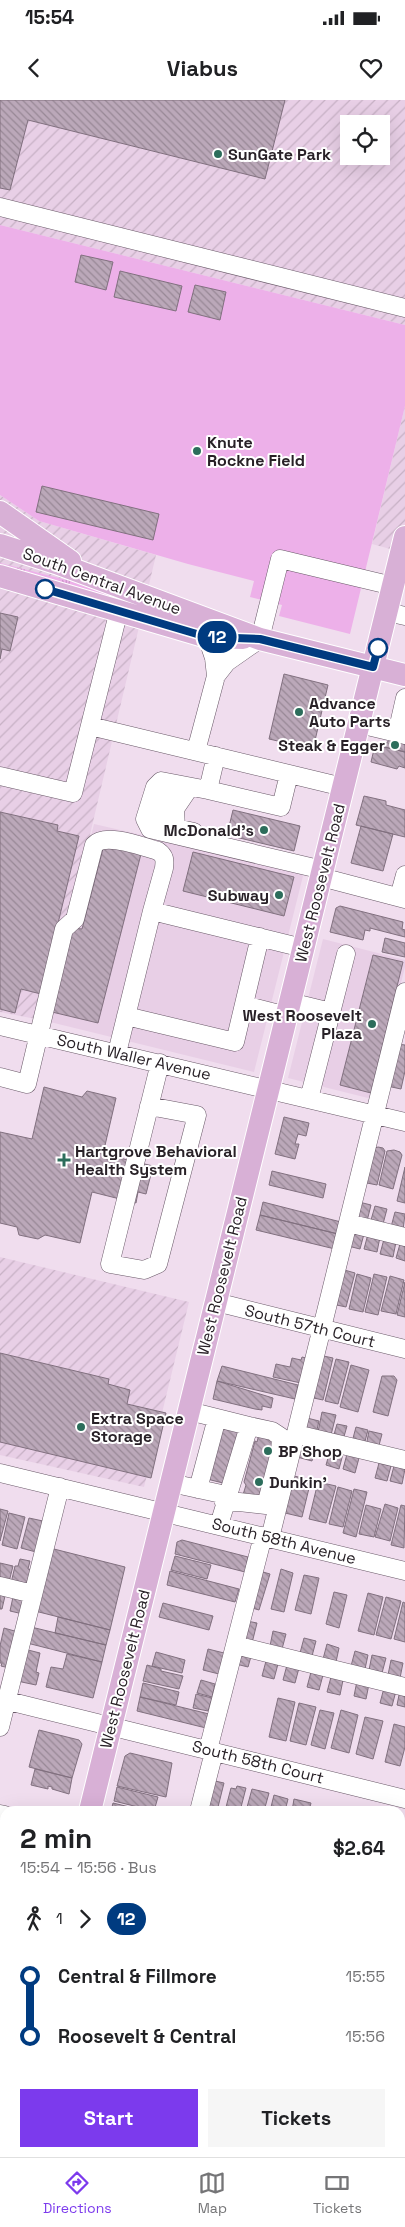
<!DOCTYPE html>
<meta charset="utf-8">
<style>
body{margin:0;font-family:"Space Grotesk",sans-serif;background:#f6f6f6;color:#202124;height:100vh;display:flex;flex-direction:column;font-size:19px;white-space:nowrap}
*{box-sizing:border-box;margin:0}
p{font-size:16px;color:#757577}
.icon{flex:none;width:28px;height:28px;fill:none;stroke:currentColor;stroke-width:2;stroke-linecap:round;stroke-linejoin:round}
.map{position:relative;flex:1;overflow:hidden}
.drawer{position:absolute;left:0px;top:1706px;width:405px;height:351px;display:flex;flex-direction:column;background:#fff;border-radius:15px 15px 0 0;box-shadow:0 5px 20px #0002}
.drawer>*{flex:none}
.badge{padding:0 10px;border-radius:16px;font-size:18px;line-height:32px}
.controls{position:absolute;left:340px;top:15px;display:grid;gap:10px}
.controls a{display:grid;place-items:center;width:50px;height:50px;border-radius:0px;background:#fff;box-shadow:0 5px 20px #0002;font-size:25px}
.map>.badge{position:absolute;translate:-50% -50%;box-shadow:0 0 0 2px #fff}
.legs{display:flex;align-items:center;gap:8px;height:55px;padding:0 20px;font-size:16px}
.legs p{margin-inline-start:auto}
.overview{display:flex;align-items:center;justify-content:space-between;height:85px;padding:0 20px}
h1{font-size:28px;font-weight:600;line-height:38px}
.primary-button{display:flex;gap:10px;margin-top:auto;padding:10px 20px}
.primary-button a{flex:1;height:58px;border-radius:0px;background:#7c3aed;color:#fff;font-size:20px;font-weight:600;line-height:58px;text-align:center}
.primary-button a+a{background:#f6f6f6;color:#202124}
ul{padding:0 20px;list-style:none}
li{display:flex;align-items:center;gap:18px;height:60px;font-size:19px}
li i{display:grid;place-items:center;width:8px;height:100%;margin:0 6px;background:currentColor}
li i::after{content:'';width:12px;height:12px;margin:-6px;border:4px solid;border-radius:50%;background:#fff}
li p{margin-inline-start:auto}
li:first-child i{background:linear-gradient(#0000 50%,currentColor 0)}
li:last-child i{background:linear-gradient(currentColor 50%,#0000 0)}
.status{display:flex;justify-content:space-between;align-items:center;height:35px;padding:0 25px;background:#fff;direction:ltr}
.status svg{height:14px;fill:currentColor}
header{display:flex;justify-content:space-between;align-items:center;height:65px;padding:0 20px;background:#fff;font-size:22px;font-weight:600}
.tab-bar{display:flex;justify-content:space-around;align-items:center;height:70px;border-top:1px solid #e0e0e0;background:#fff;font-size:14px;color:#757577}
.tab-bar a{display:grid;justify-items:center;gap:2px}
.tab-bar .selected{color:#7c3aed}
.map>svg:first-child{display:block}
</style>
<div class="status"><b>15:54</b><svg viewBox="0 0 49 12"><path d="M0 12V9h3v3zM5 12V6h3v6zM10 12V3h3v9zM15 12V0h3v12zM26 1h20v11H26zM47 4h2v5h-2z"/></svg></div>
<header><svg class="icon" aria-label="back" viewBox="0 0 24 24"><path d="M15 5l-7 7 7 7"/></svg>Viabus<svg class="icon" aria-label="heart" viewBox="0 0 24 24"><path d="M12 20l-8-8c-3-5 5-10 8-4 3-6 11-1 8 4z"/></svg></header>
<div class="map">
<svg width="405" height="2057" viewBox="0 0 405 2057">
<defs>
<pattern id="industrial-furrows" width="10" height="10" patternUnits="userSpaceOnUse" patternTransform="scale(1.25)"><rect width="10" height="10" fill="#e8cfe6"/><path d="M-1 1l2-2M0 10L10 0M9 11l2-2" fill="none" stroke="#c7b1c5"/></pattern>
<pattern id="grass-tufts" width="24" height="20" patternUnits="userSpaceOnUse" patternTransform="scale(1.25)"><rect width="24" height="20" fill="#edb0e9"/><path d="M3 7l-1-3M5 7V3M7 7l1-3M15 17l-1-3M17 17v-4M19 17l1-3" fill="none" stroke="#cb97c8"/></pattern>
<pattern id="building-back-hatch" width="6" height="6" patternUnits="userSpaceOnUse" patternTransform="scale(1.25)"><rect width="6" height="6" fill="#bba8b9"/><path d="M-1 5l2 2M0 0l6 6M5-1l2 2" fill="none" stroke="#988896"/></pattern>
</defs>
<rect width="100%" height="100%" fill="#f0ddee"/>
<path fill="#e8cfe6" d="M94,724L304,772L254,972L46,921Z
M323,839L405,860V867L372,999L288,978Z"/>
<path fill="url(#industrial-furrows)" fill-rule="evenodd" d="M0,0H405V225L0,125ZM349,24H381V56H349Z
M405,306V453L372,444Z
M0,395L39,421L156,455L46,921L0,912Z
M0,1157L189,1202L144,1387L0,1355Z"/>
<path fill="url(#grass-tufts)" d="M0,463L82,484L160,513L0,466Z"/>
<path fill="#edb0e9" d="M0,125L405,225V306L350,534L279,516L282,505L250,497L254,481L188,464L39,421L0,395Z"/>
<path fill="url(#building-back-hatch)" stroke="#81707f" d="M0,0H285L265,79L28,20L10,90L0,88Z
M81,155L113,162L106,190L75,182Z
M120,171L182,186L176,211L114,197Z
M195,185L226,192L220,220L188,212Z
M42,386L159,414L153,440L36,412Z
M0,513L18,517L10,551L2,549L0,559Z
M284,574L328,585L313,649L269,639Z
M396,635L405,638V652L385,647L386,643Z
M375,645L405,652V668L399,666L397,669L371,662Z
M364,696L386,701V705L405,710V737L356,725Z
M233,710L300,726L294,751L227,735Z
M0,712L58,725L57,731L79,736L41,894L21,889L15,913L0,909Z
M361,726L393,734L383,771L351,763Z
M104,745L141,754L98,923L52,912L73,828L82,829Z
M193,752L294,777L284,816L183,791Z
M340,806L403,822L402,829L405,830V837L370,828V831L365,830L363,840L330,832L336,808Z
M385,838L405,843V857L382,852Z
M373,855L403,862L371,993L340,985Z
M397,944L405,945V971L401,989L387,986Z
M44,987L82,997L87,991L116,998L103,1054L153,1066L146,1094L138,1092L136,1103L92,1092L80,1143L45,1135L38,1139L19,1135L17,1127L0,1123V1032L32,1039Z
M284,1017L309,1023L306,1036L298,1034L295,1044H299L295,1059L275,1054Z
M378,1047L383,1048L385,1051L377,1085L362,1082L375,1048Z
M394,1050L400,1052L402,1055L393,1089L379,1085L387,1051Z
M405,1067V1103L397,1101Z
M272,1071L326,1084L323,1098L269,1085Z
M263,1102L341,1122L338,1134L260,1115Z
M359,1102L371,1105L367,1121L355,1117Z
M375,1106L387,1109L383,1124L371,1120Z
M395,1112L405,1114L403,1130L391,1127Z
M260,1115L338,1134L335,1149L256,1130Z
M352,1131L364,1134L360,1149L348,1146Z
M368,1134L380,1137L377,1152L364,1149Z
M384,1139L396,1142L393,1157L380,1154Z
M400,1144L405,1145V1161L396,1158Z
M341,1169L355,1173L346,1207L332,1204Z
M357,1174L371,1178L363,1212L349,1209Z
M374,1174L387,1177L378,1215L365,1212Z
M390,1176L404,1180L396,1214L381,1211Z
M405,1182V1217L397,1215Z
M0,1253L109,1279L108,1284L130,1290L127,1304L166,1313L151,1378L0,1342Z
M319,1255L333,1258L323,1300L309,1297Z
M302,1257L306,1258L301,1283L273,1277L276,1264L290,1267L292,1258L301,1260Z
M336,1259L349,1262L338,1304L325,1301Z
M351,1265L369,1270L358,1312L340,1307Z
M222,1266L298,1285L295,1299L217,1281Z
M382,1276H394L397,1280L388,1316L373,1312Z
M217,1281L273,1298L271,1308L262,1306V1310L255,1309L213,1299Z
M322,1312L336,1315L331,1335L318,1332Z
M307,1318L319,1321L316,1334L303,1331Z
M337,1324L347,1326L343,1340L333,1338Z
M221,1325L245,1331L231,1385L207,1379Z
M356,1327L368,1330L364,1345L352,1342Z
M369,1331L382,1334L378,1349L366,1346Z
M259,1334L278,1341L260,1402L242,1398L246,1385L244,1382L255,1341L257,1342Z
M301,1344L315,1347L312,1361L297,1357Z
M330,1351L343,1354L339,1369L326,1365Z
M347,1354L359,1358L355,1373L343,1369Z
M379,1363L391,1366L387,1381L375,1378Z
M394,1366L405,1369L402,1384L390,1381Z
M294,1376L311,1380L302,1417L285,1413Z
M318,1382L336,1386L326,1423L309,1419Z
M338,1387L352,1391L343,1427L329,1424Z
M354,1389L367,1392L356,1437L343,1433Z
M385,1404L398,1408L390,1441L375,1437Z
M366,1405L381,1409L374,1437L359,1434Z
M401,1405L405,1406L404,1448L391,1445Z
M0,1409L8,1411L0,1441Z
M9,1413L25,1417L17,1449L2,1445Z
M29,1418L43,1421L36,1452L21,1448Z
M182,1440L248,1457L245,1472L175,1454L177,1442Z
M50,1448L125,1467L110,1530L35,1511Z
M175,1456L211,1465L207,1479L171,1470Z
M20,1459L30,1461L28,1469L33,1470L29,1488L11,1483L15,1466H18Z
M0,1463L13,1466L9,1482L0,1480Z
M281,1469L293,1473L284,1512L271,1509Z
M256,1470L270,1474L259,1510L245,1506Z
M170,1471L239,1489L235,1502L167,1485Z
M304,1475L319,1478L311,1514L295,1510Z
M334,1492L347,1495L339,1528L326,1524Z
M368,1493L383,1497L374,1535L358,1531Z
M0,1495L5,1496L2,1509H0Z
M13,1497L26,1500L23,1514L10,1511Z
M386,1497L401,1501L391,1539L376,1535Z
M403,1502L405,1503V1542L394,1539Z
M163,1503L213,1516L209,1530L159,1517Z
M58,1517L110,1530L106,1545L55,1533Z
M242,1520L257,1523L252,1543L238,1539Z
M31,1527L106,1545L102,1562L27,1543Z
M4,1528L18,1532L9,1568L1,1566L2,1563H0V1546Z
M273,1531L286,1534L282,1549L270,1546Z
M304,1538L316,1541L312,1556L300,1553Z
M327,1544L339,1548L336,1562L323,1559Z
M208,1549L224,1553L219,1574L203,1570Z
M236,1549L252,1553L248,1567L232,1563Z
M28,1550L40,1553L36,1572L39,1573L36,1585L17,1581Z
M355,1551L368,1555L365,1569L351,1566Z
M156,1552L185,1560L182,1573L152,1566Z
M67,1554L102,1562L93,1598L46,1587L51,1567L63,1569Z
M372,1555L386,1558L382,1573L369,1570Z
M391,1560L403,1563L400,1578L388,1575Z
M266,1561L278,1564L274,1579L262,1576Z
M147,1565L161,1569V1571L183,1576L179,1589L143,1581Z
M287,1565L299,1568L295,1583L283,1580Z
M311,1572L323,1575L319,1590L307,1587Z
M331,1577L343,1580L340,1595L327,1592Z
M201,1580L215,1584L212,1597L197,1593Z
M357,1581L369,1584L366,1599L354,1596Z
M143,1583L179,1592L176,1605L140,1597Z
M384,1588L396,1591L392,1606L380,1603Z
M400,1590L405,1592V1607L397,1605Z
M196,1594L212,1598L208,1611L193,1608Z
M140,1597L209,1614L206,1628L137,1611Z
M278,1598L295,1602L286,1641L269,1637Z
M299,1603L316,1607L306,1645L290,1641Z
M320,1610L334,1613L325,1649L311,1645Z
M341,1610L358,1615L349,1653L331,1648Z
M365,1617L383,1621L373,1659L356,1654Z
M394,1624L405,1627V1647L400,1666L385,1662Z
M39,1630L79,1640L82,1644L72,1678L29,1667Z
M130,1653L172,1663L166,1697L117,1686L125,1656Z
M35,1669L72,1678L69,1694L52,1689V1687L48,1686V1689L31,1685Z
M215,1681L224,1683L217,1711H202Z
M237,1686L246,1688L240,1711H225L231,1688L236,1689Z
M117,1687L158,1697L154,1711L114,1701Z
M252,1689L269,1693L264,1711H246Z
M274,1695L288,1699L285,1711H270Z
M294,1699L311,1703L309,1711H292Z
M113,1703L146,1711H111Z
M322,1707L330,1709V1711H315L316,1709L321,1710Z
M400,1730L405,1731V1768L400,1767Z
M5,1769V1802L0,1801V1770L4,1772Z
M403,1818H405V1833L400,1832Z
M0,1846L5,1847V1887L0,1885Z
M400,1853L404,1854L400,1872Z
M0,1888L5,1890V1921L0,1920Z
M0,1920L5,1921V1951L0,1970Z
M400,1951L404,1952L400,1967Z
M405,1975V1996L400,1995Z
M402,2013H405V2029L400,2028Z
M145,2052H161L160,2056Z
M164,2052H183L182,2057H164Z
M186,2052H205L204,2057H185Z
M208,2052H227L226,2057H207Z
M257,2052H278L277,2057H256Z
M286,2052H307L306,2057H285Z
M312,2052H319L332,2056L311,2057Z
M340,2053L355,2057H339Z"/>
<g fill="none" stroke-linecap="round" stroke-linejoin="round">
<g stroke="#695968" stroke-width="19">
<path id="minor" d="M0,107L405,208
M387,512L405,516
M216,576L227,562L260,539L280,459L393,486
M405,598L397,633L405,635
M359,624L397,633
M90,626L343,687
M196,651L216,576L214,558L207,537
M216,656L208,690L281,707L289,674
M0,676L73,693L119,510
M190,687L175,709L176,728L194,732
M208,690L161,681L155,687L145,719L150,729L323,770
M176,728L163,723L161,710L165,698L189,687
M321,777L405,799
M399,797L405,775
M290,902L331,912
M244,905L287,916
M126,916L235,942L260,837
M0,926L405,1022
M117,953L152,811L303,848
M0,977L27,984L64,829L75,819L94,745C106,732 143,747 158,751C165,756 165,760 164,768L152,811
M309,999L346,854
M149,1006L197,1015L158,1164L144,1170L110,1164L160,963
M348,1123L405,1137
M216,1202L405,1249
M189,1311L249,1326L219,1425
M296,1334L405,1360
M0,1373L405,1471
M171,1383L226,1395
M198,1389L217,1318
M224,1403L239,1402L266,1405L280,1352L281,1337L272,1331L249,1326
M270,1438L405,892
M0,1486L33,1494
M235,1545L405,1587
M0,1599L405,1699
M0,1627L60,1387
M208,1650L263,1436
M199,1711L214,1652
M0,1714L5,1715
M0,1747L5,1748
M400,1809L405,1810
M0,1824L5,1825
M400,1922L405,1923
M400,2035L405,2036
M34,2052L44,2057
M115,2057L116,2052"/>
</g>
<g stroke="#fff" stroke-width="24">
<path id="major" d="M0,412L70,461
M0,445L56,463L260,539L405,575
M0,476L207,537L243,538
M90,1711L405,437
M4,2057L5,2052"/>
</g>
<use href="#minor" stroke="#fff" stroke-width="18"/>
<use href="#major" stroke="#d8b0d6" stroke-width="22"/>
</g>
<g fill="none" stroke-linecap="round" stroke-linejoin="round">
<g stroke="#fff" stroke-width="11">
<path id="line-1" d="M45,489L207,537L260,539L373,567L378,548"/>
</g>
<use href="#line-1" stroke="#003b80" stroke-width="8"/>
</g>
<g fill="#2c6d5b" stroke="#fff" stroke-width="2">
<circle cx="218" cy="54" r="5"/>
<circle cx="197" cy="351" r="5"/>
<circle cx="299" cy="612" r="5"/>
<circle cx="395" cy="645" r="5"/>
<circle cx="264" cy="730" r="5"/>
<circle cx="279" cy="795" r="5"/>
<circle cx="372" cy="924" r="5"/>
<path d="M61.5 1052.5h5v5h5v5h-5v5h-5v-5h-5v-5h5z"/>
<circle cx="81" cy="1327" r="5"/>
<circle cx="268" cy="1351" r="5"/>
<circle cx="259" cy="1382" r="5"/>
</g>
<g fill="#fff" stroke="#003b80" stroke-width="2.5">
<circle cx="45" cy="489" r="9"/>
<circle cx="378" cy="548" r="9"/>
</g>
<g text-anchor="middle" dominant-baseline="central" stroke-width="4" stroke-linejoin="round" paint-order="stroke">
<g font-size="16" font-weight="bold" fill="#282127" stroke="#fff" text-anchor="start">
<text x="228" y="54">SunGate Park</text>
<text x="207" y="342">Knute<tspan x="207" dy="18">Rockne Field</tspan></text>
<text x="309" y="603">Advance<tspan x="309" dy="18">Auto Parts</tspan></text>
<text x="385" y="645" text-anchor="end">Steak &amp; Egger</text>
<text x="254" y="730" text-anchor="end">McDonald's</text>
<text x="269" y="795" text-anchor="end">Subway</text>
<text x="362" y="915" text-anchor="end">West Roosevelt<tspan x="362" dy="18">Plaza</tspan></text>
<text x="75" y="1051">Hartgrove Behavioral<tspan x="75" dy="18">Health System</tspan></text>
<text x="91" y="1318">Extra Space<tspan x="91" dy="18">Storage</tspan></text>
<text x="278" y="1351">BP Shop</text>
<text x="269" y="1382">Dunkin'</text>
</g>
<g font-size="16" fill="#282127" stroke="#fff">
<text transform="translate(102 481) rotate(20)">South Central Avenue</text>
<text transform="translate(320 783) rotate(-76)">West Roosevelt Road</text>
<text transform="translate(134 957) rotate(13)">South Waller Avenue</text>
<text transform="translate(222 1176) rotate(-76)">West Roosevelt Road</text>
<text transform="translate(310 1226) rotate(14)">South 57th Court</text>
<text transform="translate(284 1441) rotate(14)">South 58th Avenue</text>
<text transform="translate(125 1569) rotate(-76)">West Roosevelt Road</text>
<text transform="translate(258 1662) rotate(14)">South 58th Court</text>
</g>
</g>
</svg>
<div class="controls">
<a><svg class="icon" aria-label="locate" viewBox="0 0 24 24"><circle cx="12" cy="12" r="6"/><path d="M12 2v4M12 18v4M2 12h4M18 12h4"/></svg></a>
</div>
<b class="badge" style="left:217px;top:537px;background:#003b80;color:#fff">12</b>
<section class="drawer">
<div class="overview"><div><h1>2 min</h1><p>15:54 – 15:56 · Bus</p></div><b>$2.64</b></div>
<div class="legs"><svg class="icon" aria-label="walk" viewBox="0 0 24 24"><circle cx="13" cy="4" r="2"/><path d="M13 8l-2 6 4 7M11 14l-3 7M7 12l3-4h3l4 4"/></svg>1<svg class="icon" aria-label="forward" viewBox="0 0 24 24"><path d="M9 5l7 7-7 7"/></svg><b class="badge" style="background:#003b80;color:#fff">12</b></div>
<ul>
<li><i style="color:#003b80"></i><b>Central &amp; Fillmore</b><p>15:55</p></li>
<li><i style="color:#003b80"></i><b>Roosevelt &amp; Central</b><p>15:56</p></li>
</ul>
<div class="primary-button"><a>Start</a><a>Tickets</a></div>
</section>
</div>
<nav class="tab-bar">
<a class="selected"><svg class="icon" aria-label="directions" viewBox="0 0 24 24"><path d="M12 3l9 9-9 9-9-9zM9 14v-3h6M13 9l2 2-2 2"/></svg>Directions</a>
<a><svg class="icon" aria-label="map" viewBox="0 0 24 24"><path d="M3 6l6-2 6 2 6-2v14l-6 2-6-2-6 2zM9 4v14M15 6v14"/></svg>Map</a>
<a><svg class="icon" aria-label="tickets" viewBox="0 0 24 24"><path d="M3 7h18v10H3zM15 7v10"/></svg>Tickets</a>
</nav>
